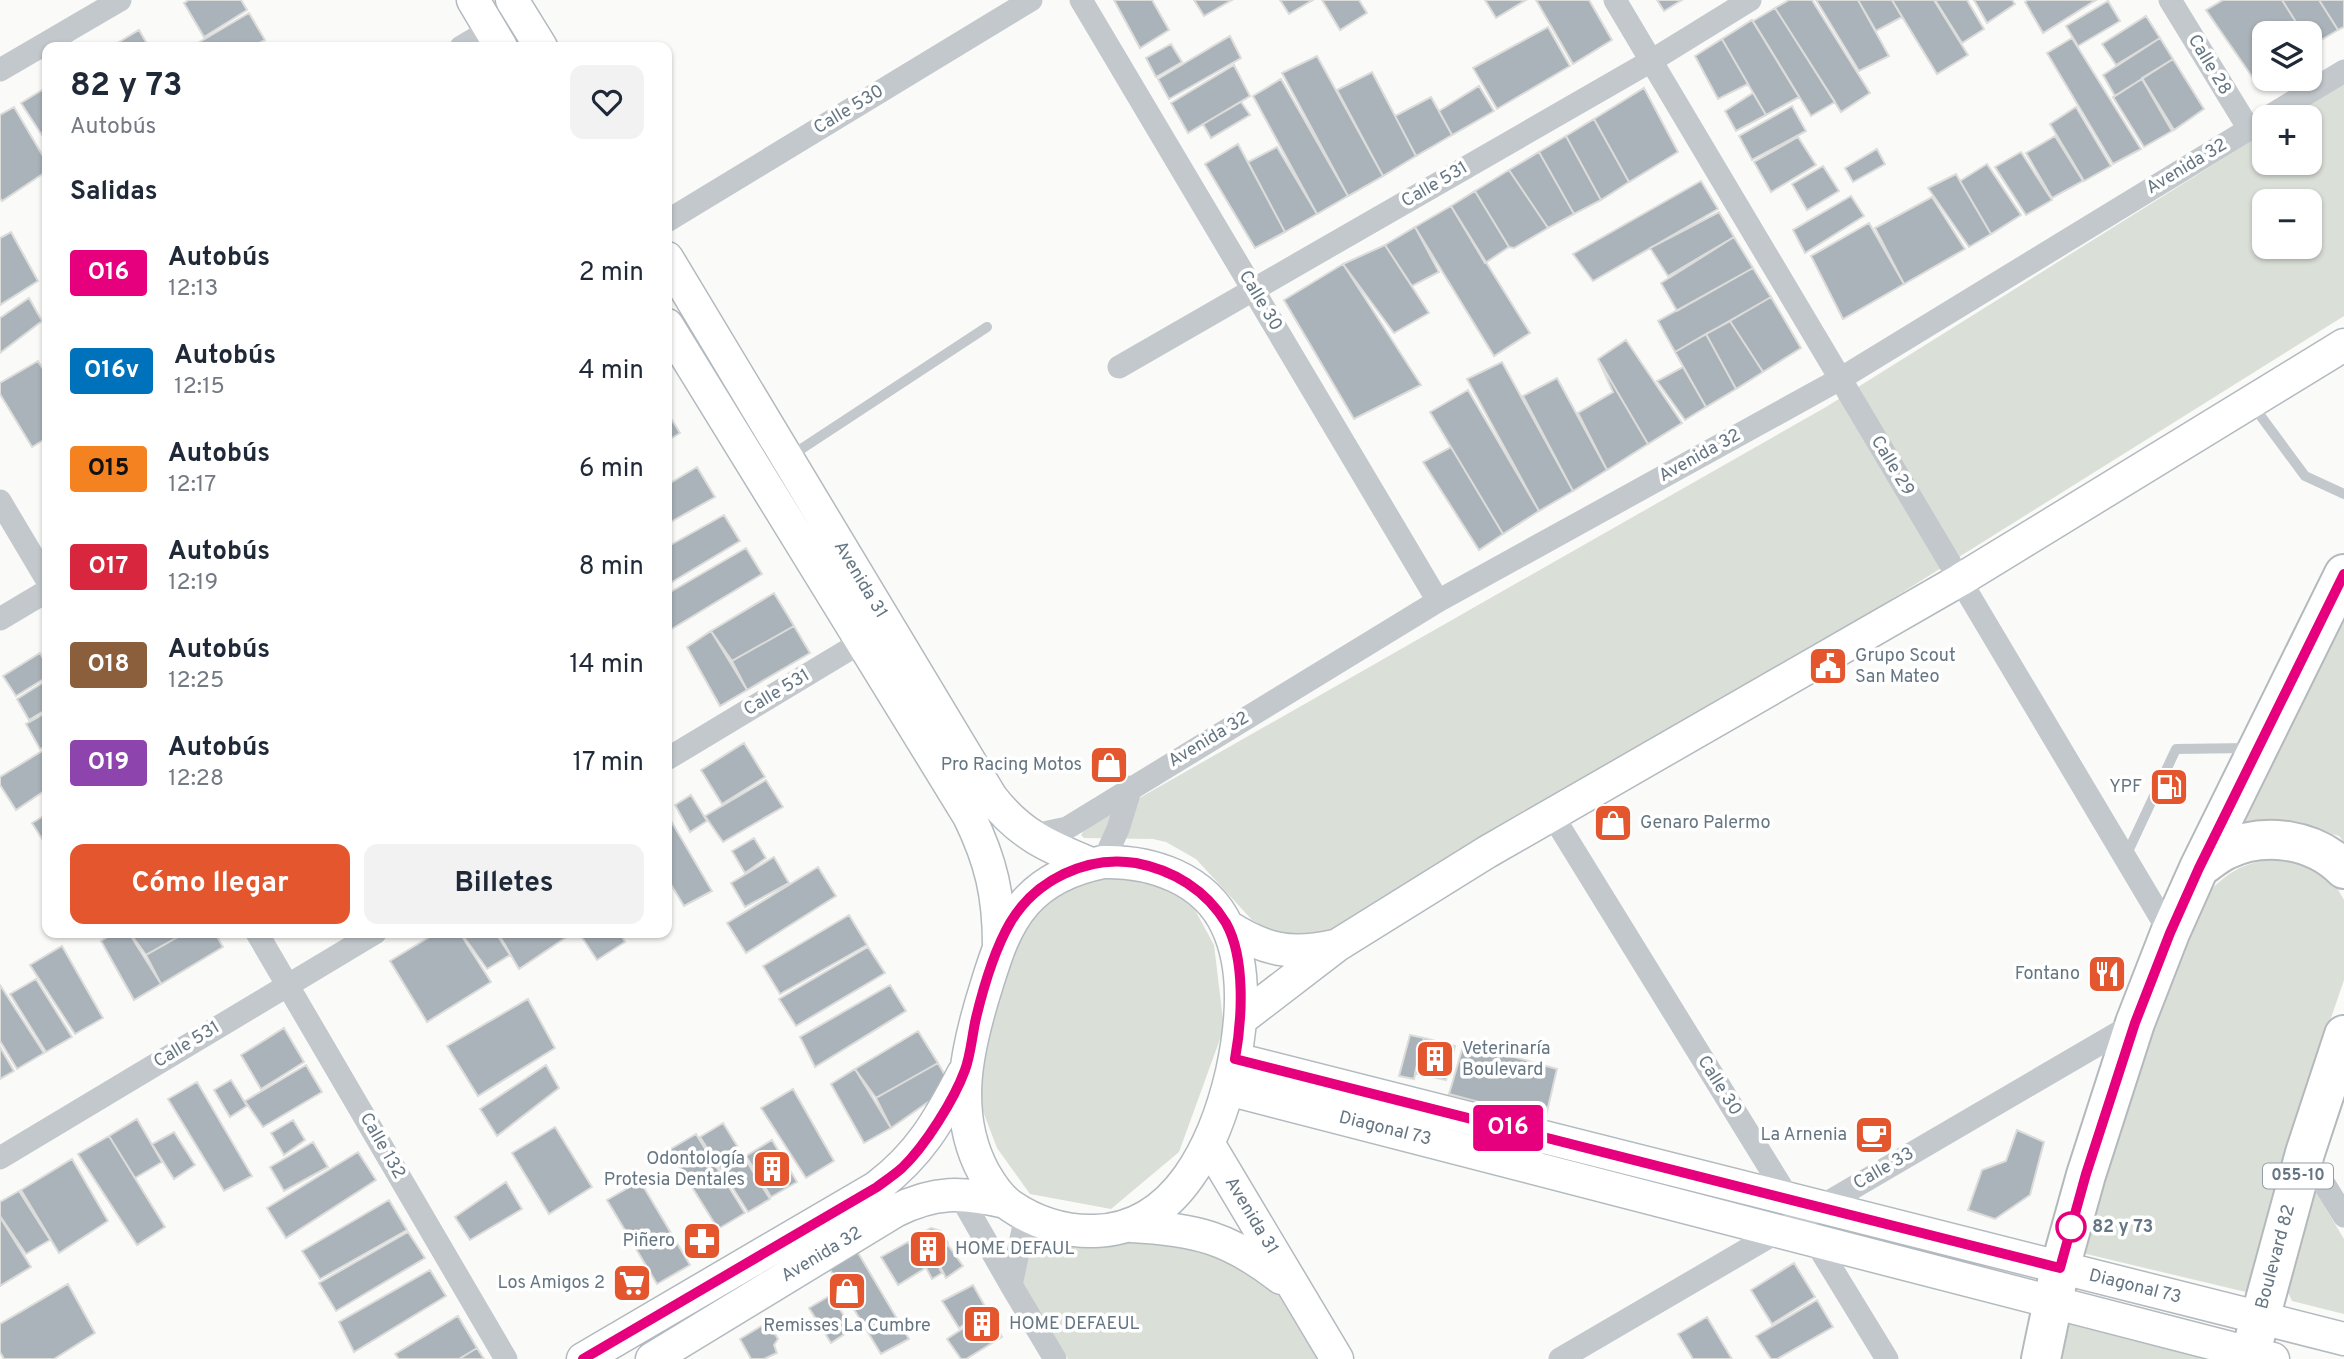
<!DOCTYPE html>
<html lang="es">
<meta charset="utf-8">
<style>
body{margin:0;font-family:Overpass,sans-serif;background:#f2f2f3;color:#1f2937;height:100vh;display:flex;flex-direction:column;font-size:26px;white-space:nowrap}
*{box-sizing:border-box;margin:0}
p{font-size:23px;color:#747a83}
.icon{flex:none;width:38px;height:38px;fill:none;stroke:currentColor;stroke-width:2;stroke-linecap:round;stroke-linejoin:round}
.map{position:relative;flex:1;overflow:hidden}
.panel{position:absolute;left:42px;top:42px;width:630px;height:896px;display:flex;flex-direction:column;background:#fff;border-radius:14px;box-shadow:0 2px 5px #0004}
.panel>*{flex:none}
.badge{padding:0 14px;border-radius:5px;font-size:24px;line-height:46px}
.tools{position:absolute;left:2252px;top:21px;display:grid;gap:14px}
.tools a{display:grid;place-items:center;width:70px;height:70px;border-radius:14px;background:#fff;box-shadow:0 2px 5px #0004;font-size:35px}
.map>.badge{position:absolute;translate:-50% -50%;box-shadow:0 0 0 4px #fff}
h2{padding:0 28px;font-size:26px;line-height:63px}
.round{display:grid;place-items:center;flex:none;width:74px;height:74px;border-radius:14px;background:#f2f2f3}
.head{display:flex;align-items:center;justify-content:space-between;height:119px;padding:0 28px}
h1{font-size:33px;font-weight:700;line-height:52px}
.primary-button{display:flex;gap:14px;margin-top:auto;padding:14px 28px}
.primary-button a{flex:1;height:80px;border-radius:14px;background:#e4572e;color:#fff;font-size:28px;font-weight:700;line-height:80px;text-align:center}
.primary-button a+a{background:#f2f2f3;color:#1f2937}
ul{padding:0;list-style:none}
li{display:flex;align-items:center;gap:21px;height:98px;padding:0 28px}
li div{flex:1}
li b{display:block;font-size:26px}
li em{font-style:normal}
li .badge{min-width:77px;font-weight:700;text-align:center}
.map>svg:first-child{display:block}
</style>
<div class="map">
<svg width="2344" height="1359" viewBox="0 0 2344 1359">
<rect width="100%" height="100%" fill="#fafaf8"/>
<path fill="#dadfd7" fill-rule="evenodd" d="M2344,83V316L1505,841L1335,931L1303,939L1272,931L1252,920L1196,859L1166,842L1153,839L1084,838L1081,835L1085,829L1826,407L2264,133V163H2310V117H2289ZM2264,201H2310V247H2264Z
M2344,592V842L2339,836L2293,822L2238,826Z
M2282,858L2320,870L2337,888L2344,900V980L2284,1155L2250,1293L2078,1252L2087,1214L2198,904C2225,873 2240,862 2282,858Z
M1082,867L1183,888L1214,945L1224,1028L1179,1152L1111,1209L1030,1194L997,1148L974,1088L992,984L1032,918Z
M2311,1184L2344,1239V1314L2292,1301L2283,1281Z
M1180,1232L1261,1266L1317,1359H1068L1018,1278L1023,1259L1037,1241Z
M2065,1319L2215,1359H2056Z"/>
<path fill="#aab3b9" stroke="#dcdcda" stroke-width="2" d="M189,0H241L247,10L204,37L184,3Z
M1114,0H1152L1169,30L1140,48Z
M1194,0H1232L1204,16Z
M1280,0H1313L1289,14Z
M1322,0H1359L1367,13L1340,30Z
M1485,0H1526L1496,18Z
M1536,0H1589L1612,40L1573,64Z
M1657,0H1682L1664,11Z
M1789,0H1812L1870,93L1841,112L1775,8Z
M1816,0H1858L1889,56L1859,71Z
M1858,0H1892L1902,17L1876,31Z
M1892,0H1934L1968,55L1937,74Z
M1935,0H1967L1984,29L1962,43Z
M1974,0H2012L2015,4L1987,23Z
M2028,0H2096L2043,33L2025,2Z
M2223,0H2282L2303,33H2264V72L2253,78L2206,10Z
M2282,0H2319L2338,30L2311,46L2310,33H2303Z
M2319,0H2344V27L2338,30Z
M2108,1L2120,21L2078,46L2066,26Z
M1775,8L1835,102L1811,116L1753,21Z
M249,13L265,40L252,47H191Z
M2146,16L2160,38L2116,65L2102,44Z
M1752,20L1799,97L1766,115L1722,39Z
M1548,27L1570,66L1497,109L1473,68Z
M139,30L149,47H111Z
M1230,36L1241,58L1169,99L1158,79Z
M2072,38L2141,149L2113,164L2047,53Z
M2160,38L2173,59L2115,96L2103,75Z
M1722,39L1748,84L1718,99L1695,56Z
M1171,44L1182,62L1156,77L1146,58Z
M1317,56L1383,176L1348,196L1282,73Z
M2173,59L2204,109L2174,130L2142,78Z
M1234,65L1250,96L1188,133L1171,103Z
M1372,72L1416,156L1383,176L1337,90Z
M1281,79L1348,196L1317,214L1253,96Z
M2142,79L2172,131L2144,147L2113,97Z
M1479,86L1494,111L1452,135L1439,111Z
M47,87V143L21,103Z
M1644,88L1678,152L1629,182L1594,119Z
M1753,93L1766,115L1736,131L1725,111Z
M1431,97L1452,135L1416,156L1395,116Z
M1241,102L1250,115L1211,138L1203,124Z
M1792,106L1806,131L1752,160L1739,136Z
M14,107L47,163V171L2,201L0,198V115Z
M2076,107L2111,166L2084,181L2050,124Z
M1594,119L1629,182L1601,200L1566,136Z
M1566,136L1601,200L1574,214L1539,152Z
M2055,136L2083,181L2052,198L2026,153Z
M1798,137L1816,165L1771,192L1754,162Z
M1238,144L1285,232L1255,248L1205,164Z
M1277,147L1317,214L1285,232L1248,162Z
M1877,149L1885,164L1853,182L1845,168Z
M1539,152L1574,214L1548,228L1509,170Z
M2021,152L2052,200L2026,215L1995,167Z
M1987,164L2021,215L1991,234L1960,181Z
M1823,166L1839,191L1807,210L1792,184Z
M1509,170L1548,228L1514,248L1509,247L1475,191Z
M1956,174L1991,234L1969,247L1928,188Z
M1701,181L1718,209L1593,281L1573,254Z
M1475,191L1509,247L1485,263L1451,206Z
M1851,196L1864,216L1805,253L1793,230Z
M1932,197L1965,249L1904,284L1875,228Z
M1451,206L1530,333L1494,356L1415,227Z
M1719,212L1734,237L1668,276L1650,248Z
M1869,223L1904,284L1843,319L1811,256Z
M1415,227L1439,272L1412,286L1385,245Z
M11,232L38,281L0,305V238Z
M1734,237L1753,268L1677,311L1661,283Z
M1385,245L1429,313L1394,333L1343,264Z
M1343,264L1421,385L1354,419L1284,300Z
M1753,268L1771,297L1675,352L1658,321Z
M1771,297L1801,348L1763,372L1730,321Z
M29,298L42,321L0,353V318Z
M1730,321L1763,372L1736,389L1706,334Z
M1706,334L1736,389L1706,407L1675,352Z
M1626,340L1682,423L1648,444L1598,359Z
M1598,359L1648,444L1607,470L1578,413L1613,392Z
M38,361L47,376V438L32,447L0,394V383Z
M1502,362L1573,491L1539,511L1467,379Z
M1683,367L1706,407L1685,420L1657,381Z
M1557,378L1607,470L1573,491L1523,396Z
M1468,390L1539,511L1503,534L1430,412Z
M667,412L680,433L667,441Z
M1451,447L1503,534L1479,550L1423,462Z
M697,467L715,497L667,524V485Z
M724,515L740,541L667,585V547Z
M746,548L762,574L670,630L667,622V594Z
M774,593L794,626L732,661L711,631Z
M794,626L810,653L747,690L732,661Z
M711,631L747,690L720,706L687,647Z
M40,653L47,666V677L16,696L3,676Z
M47,680V709L29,720L17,699Z
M47,712V745L40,749L26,724Z
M744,743L765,777L722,804L701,770Z
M47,748V789L16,810L0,785V777Z
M766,780L783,807L723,842L705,816Z
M691,795L707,821L690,832L675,805Z
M47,814V847L32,823Z
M667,814L712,891L684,906L667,878Z
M754,838L766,858L745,873L732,851Z
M774,857L789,883L745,907L731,883Z
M818,867L836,896L746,953L727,923Z
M849,915L867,945L780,994L763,966Z
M114,933H129L161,984L134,1000L101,941Z
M130,933H185L146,955Z
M185,933H215L223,947L161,984L146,955Z
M436,933H460L491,982L427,1022L390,961Z
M461,933H496L510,955L487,969Z
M498,933H566L568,936L519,969Z
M579,933H620L625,942L597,960Z
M62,946L103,1018L75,1034L30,965Z
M868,947L885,973L796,1026L779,999Z
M36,979L72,1037L46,1052L10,994Z
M0,985L44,1053L17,1069L0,1041Z
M890,985L906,1011L815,1067L800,1037Z
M528,999L555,1048L478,1096L447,1046Z
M284,1028L304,1062L261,1089L241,1055Z
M918,1031L938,1063L876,1098L855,1069Z
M1410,1035L1424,1038L1414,1079L1399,1076Z
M1424,1038L1455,1046L1446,1080L1415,1073Z
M1464,1043L1557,1069L1545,1120L1449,1094Z
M0,1047L14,1071L0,1079Z
M938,1063L951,1086L891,1128L876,1098Z
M306,1065L322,1092L263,1127L245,1101Z
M546,1065L559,1088L497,1136L480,1109Z
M855,1069L891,1128L864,1143L831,1084Z
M231,1080L247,1106L230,1117L214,1090Z
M197,1082L252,1176L224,1191L168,1099Z
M793,1089L834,1161L806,1178L761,1108Z
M137,1119L162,1162L135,1178L109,1136Z
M293,1120L305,1140L284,1155L271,1133Z
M723,1123L770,1199L748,1212L700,1137Z
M555,1127L592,1187L549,1214L512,1153Z
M2017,1130L2044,1142L2030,1195L1995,1219L1968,1210L1982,1170L2006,1161Z
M174,1132L195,1165L174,1179L152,1144Z
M696,1134L745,1213L718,1229L669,1150Z
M109,1136L165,1227L137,1245L78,1154Z
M772,1140L797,1182L771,1197L746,1156Z
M313,1142L328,1167L284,1191L270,1167Z
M358,1152L376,1180L286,1238L267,1208Z
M72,1159L108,1221L59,1253L21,1190Z
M640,1181L690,1265L657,1284L607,1200Z
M506,1182L522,1209L470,1240L455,1217Z
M19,1191L50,1240L26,1254L0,1216V1202Z
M389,1200L407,1230L320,1279L302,1251Z
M0,1217L31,1267L0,1286Z
M931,1228L941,1231L948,1243L932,1255L942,1273L932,1279L911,1239Z
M408,1232L425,1258L336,1311L319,1283Z
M908,1242L924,1269L898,1285L881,1257Z
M948,1245L963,1266L946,1278L935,1256Z
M854,1246L909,1339L881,1354L826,1263Z
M1794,1263L1815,1297L1772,1324L1751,1290Z
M430,1270L446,1296L354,1352L339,1322Z
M68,1284L95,1333L54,1359H4L0,1352V1324Z
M973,1285L987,1310L959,1328L942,1301Z
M831,1295L852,1329L831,1343L809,1308Z
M1817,1300L1833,1327L1777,1359H1771L1756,1336Z
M988,1312L1002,1337L966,1359H961L947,1339Z
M458,1316L477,1348L459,1359H399L395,1354Z
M1707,1317L1732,1359H1693L1678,1334Z
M768,1322L778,1339L774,1345L777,1353L764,1359H751L740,1339Z
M477,1348L484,1359H459Z"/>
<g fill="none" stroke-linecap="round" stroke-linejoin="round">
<g stroke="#b3babf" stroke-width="35">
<path id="secondary" d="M473,0L501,47
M512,0L541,47
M667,258L991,797C1019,834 1049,847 1091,864
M667,325L969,816C991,861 999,895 999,946
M1103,862C1151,861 1205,878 1227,926C1248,970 1242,1026 1232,1072C1216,1141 1178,1229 1095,1231C1064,1232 1036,1223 1011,1206C999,1198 991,1185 984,1173C951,1112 967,1047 987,984C996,955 1005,926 1025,903C1045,880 1073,868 1103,862Z
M1227,926C1264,950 1291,956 1334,946
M1241,1019L1336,946L1487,852L1960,580L2344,345
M1235,1059L2344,1339
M1228,1089L2273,1359
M1208,1143L1337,1359
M1131,1226C1195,1229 1230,1238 1281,1278
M583,1359L877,1187C920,1154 938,1122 963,1074
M652,1359L895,1211C935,1191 962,1192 1005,1202"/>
</g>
<g stroke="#b4b9bd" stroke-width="42">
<path id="highway" d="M2199,868C2208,862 2217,854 2226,850C2264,831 2314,839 2344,869
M2041,1359L2060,1268L2086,1175L2135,1023L2170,933L2199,868L2344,574
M2249,1359L2305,1153L2344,1035"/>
</g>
<path stroke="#c3c8cc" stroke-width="10" d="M2251,403L2305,476L2344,494
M789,457L987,327
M2125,858L2176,749L2249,748"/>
<path stroke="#c3c8cc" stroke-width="23" d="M1081,0L1438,601
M1615,0L2170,933
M2170,0L2249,129
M461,47L491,29
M0,70L120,0
M2268,117L2344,71
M667,221L1031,0
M1119,367L1651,61L1750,0
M0,501L47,580
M0,619L47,591
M667,759L873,635
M1551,813L1792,1204
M1030,836L1067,828L1438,601L1840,379L2264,120
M1103,862L1118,829L1131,787
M257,933L506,1359
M2305,1153L2344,1216
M0,1158L375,933
M959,1194L1011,1285
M1026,1216L1011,1285L1055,1359
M1810,1233L1887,1359
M1560,1359L2135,1023"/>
<use href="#secondary" stroke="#fff" stroke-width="32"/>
<use href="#highway" stroke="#fff" stroke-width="38"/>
</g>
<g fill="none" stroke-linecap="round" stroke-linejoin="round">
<g stroke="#fff" stroke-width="16">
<path id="line" d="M583,1359L877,1187C885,1181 894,1175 902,1168C925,1146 954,1100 965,1070C971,1054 972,1035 976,1018C983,989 995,949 1010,923C1035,880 1087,855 1136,863C1173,870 1206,890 1226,923C1246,959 1242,1020 1235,1059L2060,1268L2086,1174L2135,1023L2170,933L2199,868L2344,574"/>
</g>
<use href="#line" stroke="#e6007e" stroke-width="10"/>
</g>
<defs>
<g id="civic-square" transform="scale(2.0125)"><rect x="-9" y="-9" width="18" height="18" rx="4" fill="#e4572e" stroke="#fff"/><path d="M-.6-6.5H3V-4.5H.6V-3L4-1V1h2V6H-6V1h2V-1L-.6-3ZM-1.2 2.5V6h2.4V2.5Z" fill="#fff"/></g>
<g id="shop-square" transform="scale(2.0125)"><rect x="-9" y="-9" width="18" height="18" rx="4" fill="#e4572e" stroke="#fff"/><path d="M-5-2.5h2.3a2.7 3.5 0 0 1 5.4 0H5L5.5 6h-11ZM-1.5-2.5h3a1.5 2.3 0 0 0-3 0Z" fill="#fff"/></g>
<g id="fuel-square" transform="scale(2.0125)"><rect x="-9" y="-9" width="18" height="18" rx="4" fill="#e4572e" stroke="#fff"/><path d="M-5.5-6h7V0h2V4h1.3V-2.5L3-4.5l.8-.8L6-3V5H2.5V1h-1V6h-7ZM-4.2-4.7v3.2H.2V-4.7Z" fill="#fff"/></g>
<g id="restaurant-square" transform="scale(2.0125)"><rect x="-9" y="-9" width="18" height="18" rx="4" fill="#e4572e" stroke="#fff"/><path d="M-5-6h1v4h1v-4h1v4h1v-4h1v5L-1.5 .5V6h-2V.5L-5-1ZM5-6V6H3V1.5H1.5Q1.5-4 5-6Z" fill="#fff"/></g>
<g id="building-square" transform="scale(2.0125)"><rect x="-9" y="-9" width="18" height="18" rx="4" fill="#e4572e" stroke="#fff"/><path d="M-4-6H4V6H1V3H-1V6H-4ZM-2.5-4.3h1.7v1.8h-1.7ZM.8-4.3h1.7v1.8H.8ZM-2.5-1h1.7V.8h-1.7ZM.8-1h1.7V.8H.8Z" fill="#fff"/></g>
<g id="cafe-square" transform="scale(2.0125)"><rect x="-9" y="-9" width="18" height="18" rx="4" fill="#e4572e" stroke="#fff"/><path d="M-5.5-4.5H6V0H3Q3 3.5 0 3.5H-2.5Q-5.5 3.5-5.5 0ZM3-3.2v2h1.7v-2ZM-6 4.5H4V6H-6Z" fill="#fff"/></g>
<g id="pharmacy-square" transform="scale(2.0125)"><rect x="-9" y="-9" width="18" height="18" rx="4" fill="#e4572e" stroke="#fff"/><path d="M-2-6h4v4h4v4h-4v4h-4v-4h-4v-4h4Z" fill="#fff"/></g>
<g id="supermarket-square" transform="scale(2.0125)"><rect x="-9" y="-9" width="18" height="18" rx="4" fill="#e4572e" stroke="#fff"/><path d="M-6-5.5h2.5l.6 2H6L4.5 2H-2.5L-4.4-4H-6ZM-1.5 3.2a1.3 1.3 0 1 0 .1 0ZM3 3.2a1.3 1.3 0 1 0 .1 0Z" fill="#fff"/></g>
</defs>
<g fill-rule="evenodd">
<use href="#civic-square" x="1828" y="666"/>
<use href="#shop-square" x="1109" y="765"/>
<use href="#fuel-square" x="2169" y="787"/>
<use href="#shop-square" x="1613" y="823"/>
<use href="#restaurant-square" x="2107" y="974"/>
<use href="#building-square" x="1435" y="1059"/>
<use href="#cafe-square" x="1874" y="1135"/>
<use href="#building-square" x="772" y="1169"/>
<use href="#pharmacy-square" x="702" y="1241"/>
<use href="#building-square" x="928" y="1249"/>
<use href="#supermarket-square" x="632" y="1283"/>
<use href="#shop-square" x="847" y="1291"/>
<use href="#building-square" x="982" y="1324"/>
</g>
<circle fill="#fff" stroke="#e6007e" stroke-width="3.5" cx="2071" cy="1227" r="14"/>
<g text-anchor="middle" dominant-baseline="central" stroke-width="7" stroke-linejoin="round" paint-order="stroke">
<rect fill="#fff" stroke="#939fa8" stroke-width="2" x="2263" y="1163.5" width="70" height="25" rx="5"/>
<g font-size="16" font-weight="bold" fill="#657683">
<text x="2298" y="1176">055-10</text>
</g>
<g font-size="18" fill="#657683" stroke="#fff">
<text transform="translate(2209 65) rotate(59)">Calle 28</text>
<text transform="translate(849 110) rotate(-31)">Calle 530</text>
<text transform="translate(2187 167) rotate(-31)">Avenida 32</text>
<text transform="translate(1435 185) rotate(-30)">Calle 531</text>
<text transform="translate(1260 301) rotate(59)">Calle 30</text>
<text transform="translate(1700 456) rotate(-29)">Avenida 32</text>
<text transform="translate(1892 466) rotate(59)">Calle 29</text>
<text transform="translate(860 580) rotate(59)">Avenida 31</text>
<text transform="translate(777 693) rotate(-31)">Calle 531</text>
<text transform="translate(1209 740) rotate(-31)">Avenida 32</text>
<text transform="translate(187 1045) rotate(-31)">Calle 531</text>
<text transform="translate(1719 1086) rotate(58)">Calle 30</text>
<text transform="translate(1385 1129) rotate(14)">Diagonal 73</text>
<text transform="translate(382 1146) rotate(60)">Calle 132</text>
<text transform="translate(1884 1169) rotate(-30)">Calle 33</text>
<text transform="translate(1251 1216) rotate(59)">Avenida 31</text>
<text transform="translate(822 1255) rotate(-31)">Avenida 32</text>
<text transform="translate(2276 1257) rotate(-75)">Boulevard 82</text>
<text transform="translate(2135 1287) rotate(14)">Diagonal 73</text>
</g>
<g font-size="18" fill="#657683" stroke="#fff" text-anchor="end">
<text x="1855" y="656" text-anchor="start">Grupo Scout<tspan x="1855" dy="21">San Mateo</tspan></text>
<text x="1082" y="765">Pro Racing Motos</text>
<text x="2142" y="787">YPF</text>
<text x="1640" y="823" text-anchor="start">Genaro Palermo</text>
<text x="2080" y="974">Fontano</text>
<text x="1462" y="1049" text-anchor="start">Veterinaría<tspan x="1462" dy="21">Boulevard</tspan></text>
<text x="1847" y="1135">La Arnenia</text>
<text x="745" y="1159">Odontología<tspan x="745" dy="21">Protesia Dentales</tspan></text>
<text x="675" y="1241">Piñero</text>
<text x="955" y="1249" text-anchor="start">HOME DEFAUL</text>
<text x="605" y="1283">Los Amigos 2</text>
<text x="1009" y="1324" text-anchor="start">HOME DEFAEUL</text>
<text x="847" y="1326" text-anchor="middle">Remisses La Cumbre</text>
</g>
<g font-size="18" font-weight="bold" fill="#657683" stroke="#fff" text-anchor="start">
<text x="2092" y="1227">82 y 73</text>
</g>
</g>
</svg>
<div class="tools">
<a><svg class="icon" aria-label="layers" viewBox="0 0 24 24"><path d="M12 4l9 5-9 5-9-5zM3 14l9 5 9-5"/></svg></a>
<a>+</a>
<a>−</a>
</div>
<b class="badge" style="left:1508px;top:1128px;background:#e6007e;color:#fff">O16</b>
<section class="panel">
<div class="head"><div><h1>82 y 73</h1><p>Autobús</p></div><a class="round"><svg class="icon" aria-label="heart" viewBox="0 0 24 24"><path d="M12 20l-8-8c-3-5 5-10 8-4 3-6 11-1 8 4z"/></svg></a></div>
<h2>Salidas</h2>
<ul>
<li><span class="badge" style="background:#e6007e;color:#fff">O16</span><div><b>Autobús</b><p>12:13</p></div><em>2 min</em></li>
<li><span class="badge" style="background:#0072bc;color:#fff">O16v</span><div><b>Autobús</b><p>12:15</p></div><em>4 min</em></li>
<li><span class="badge" style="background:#f58220;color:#111">O15</span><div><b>Autobús</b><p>12:17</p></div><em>6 min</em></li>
<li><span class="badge" style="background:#d7263d;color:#fff">O17</span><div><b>Autobús</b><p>12:19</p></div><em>8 min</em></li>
<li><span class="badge" style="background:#8b5e3c;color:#fff">O18</span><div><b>Autobús</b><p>12:25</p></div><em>14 min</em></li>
<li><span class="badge" style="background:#8e44ad;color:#fff">O19</span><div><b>Autobús</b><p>12:28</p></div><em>17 min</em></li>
</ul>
<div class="primary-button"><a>Cómo llegar</a><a>Billetes</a></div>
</section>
</div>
